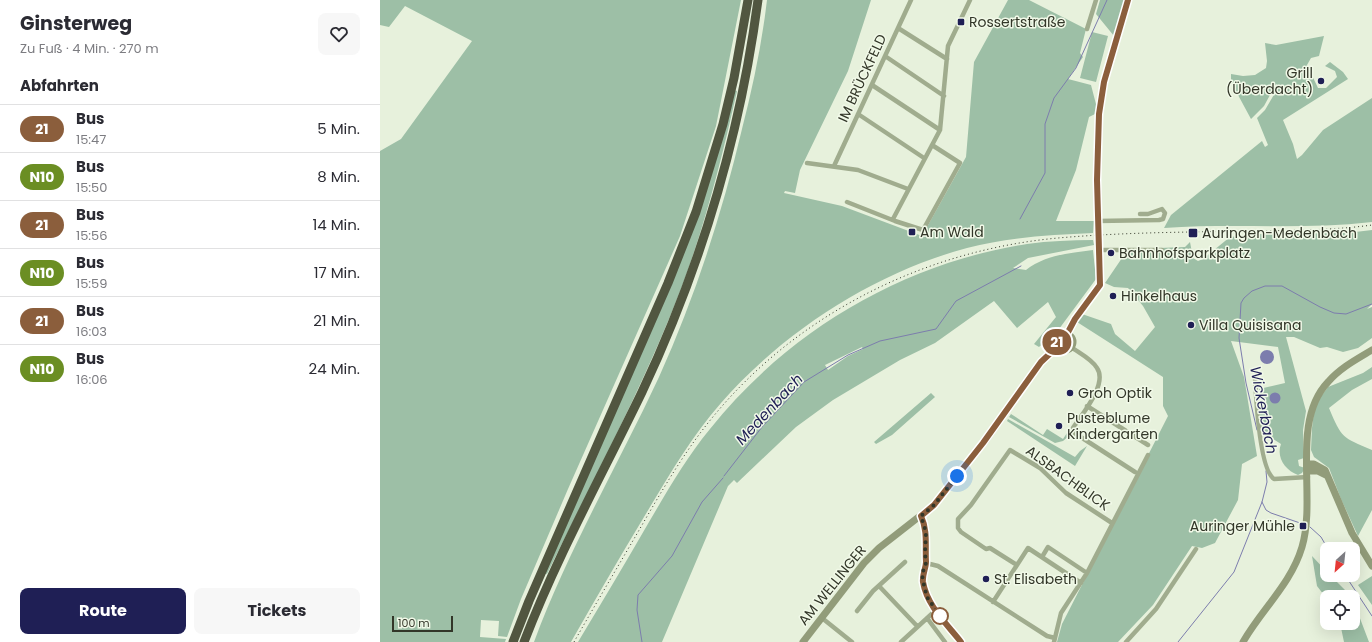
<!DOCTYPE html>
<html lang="de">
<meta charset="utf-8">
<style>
body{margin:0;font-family:Poppins,sans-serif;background:#f7f7f7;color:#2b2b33;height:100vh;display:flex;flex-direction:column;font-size:15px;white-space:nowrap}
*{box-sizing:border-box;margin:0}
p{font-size:13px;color:#7c7c81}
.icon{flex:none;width:22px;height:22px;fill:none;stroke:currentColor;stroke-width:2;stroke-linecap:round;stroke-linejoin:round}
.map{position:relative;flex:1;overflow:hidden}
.side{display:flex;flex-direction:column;background:#fff;width:380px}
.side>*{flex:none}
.badge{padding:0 8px;border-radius:13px;font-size:14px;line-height:26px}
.needle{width:26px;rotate:207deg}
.fabs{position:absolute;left:940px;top:542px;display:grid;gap:8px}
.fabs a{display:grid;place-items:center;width:40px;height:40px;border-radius:8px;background:#fff;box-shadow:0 4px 16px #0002;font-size:20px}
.scale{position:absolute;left:12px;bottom:10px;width:61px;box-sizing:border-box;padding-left:4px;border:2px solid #323628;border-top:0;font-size:11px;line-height:14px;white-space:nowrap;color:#323628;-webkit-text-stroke:3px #f1f9e8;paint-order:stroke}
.you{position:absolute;width:20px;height:20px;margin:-10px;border:3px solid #fff;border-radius:50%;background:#1a73e8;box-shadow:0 0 0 6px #1a73e833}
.map>.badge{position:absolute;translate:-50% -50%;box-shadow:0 0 0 2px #fff}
h2{padding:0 20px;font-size:15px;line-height:36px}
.round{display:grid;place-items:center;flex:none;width:42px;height:42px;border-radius:8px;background:#f7f7f7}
.head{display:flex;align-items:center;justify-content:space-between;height:68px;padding:0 20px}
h1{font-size:19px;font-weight:700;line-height:30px}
.primary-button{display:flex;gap:8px;margin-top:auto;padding:8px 20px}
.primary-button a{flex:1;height:46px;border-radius:8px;background:#1f1f55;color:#fff;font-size:16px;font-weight:700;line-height:46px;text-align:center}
.primary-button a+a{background:#f7f7f7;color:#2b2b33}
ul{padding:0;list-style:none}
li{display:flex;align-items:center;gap:12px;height:48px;padding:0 20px;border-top:1px solid #e1e1e2}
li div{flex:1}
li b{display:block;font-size:15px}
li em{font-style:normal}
li .badge{min-width:44px;font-weight:700;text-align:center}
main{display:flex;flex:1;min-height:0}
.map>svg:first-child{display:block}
</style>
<main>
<section class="side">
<div class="head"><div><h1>Ginsterweg</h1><p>Zu Fuß · 4 Min. · 270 m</p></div><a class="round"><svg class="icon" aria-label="heart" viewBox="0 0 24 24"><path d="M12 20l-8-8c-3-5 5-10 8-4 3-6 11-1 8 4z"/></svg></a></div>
<h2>Abfahrten</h2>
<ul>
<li><span class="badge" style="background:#8b5e3c;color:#fff">21</span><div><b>Bus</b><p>15:47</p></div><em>5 Min.</em></li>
<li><span class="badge" style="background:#6b8e23;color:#fff">N10</span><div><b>Bus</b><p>15:50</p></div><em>8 Min.</em></li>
<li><span class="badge" style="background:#8b5e3c;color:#fff">21</span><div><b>Bus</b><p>15:56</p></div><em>14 Min.</em></li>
<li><span class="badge" style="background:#6b8e23;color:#fff">N10</span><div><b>Bus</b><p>15:59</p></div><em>17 Min.</em></li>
<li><span class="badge" style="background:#8b5e3c;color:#fff">21</span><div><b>Bus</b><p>16:03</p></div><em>21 Min.</em></li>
<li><span class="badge" style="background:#6b8e23;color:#fff">N10</span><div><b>Bus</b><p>16:06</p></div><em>24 Min.</em></li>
</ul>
<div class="primary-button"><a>Route</a><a>Tickets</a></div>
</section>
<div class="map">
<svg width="992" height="642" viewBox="0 0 992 642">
<rect width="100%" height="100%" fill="#e7f1dc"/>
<path fill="#9dbfa6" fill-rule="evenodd" d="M0,0H361L336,126L300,236L188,489L141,599L127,637L118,636L119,621L101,620L100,637L126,639L125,642H0V151L21,139L92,41L25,6L9,27L0,25Z
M387,0H491L468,71L420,170L415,193L405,191L404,193L462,206L542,236L586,157L594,62L628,0H649L706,29L700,53L703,57L688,79L711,85L717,108L715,114L709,117L696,170L676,221H714L713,233C670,235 628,237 587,248C494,273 404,331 341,403C311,437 288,477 264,517C239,558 215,600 191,642H154C188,550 238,465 279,377C315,297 342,214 362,129C373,86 382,43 387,0Z
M720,0H746L734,36L716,14Z
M712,32L728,36L716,82L700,78Z
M944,36L939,56L931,58L927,65L938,88H946L957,77L955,71L945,66L950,62L963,72L968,79L903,120L913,144L917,159L922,155L943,130L992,98V222C923,230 853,223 784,228L791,215L882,141L885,147L888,145L877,118L885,110L899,86L896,84L884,106L871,119L851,82V74L863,76L875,75L886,68L887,61L885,43L896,45Z
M354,90L357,91C342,158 325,225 301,289C263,387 213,480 167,574L164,573L291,285Z
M992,230V304L987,309L992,307V338L978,348L963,352L947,347L940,348L914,337H906L926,411L923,430L924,458L918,460L919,466L925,468L922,473L918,475C905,470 896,457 901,444L882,432L878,409L882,398L879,389L905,383L898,347L851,341L864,377L877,456L862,464L858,500L835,543L822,548L812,546L773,605L738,642H677L682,624L788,416L783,406V377L697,322L702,314L731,324L735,334L755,351L775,327L763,306L748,288L734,287L725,283L742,258L754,249L805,247L810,242L813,258L818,261L823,259L850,237L881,234L967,233Z
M713,240L714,245L648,258L633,268L646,270C665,255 690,253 713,250L716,279L679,329L659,347L654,344L676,317L668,302L637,328L614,301L555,343L520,360L453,400L416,427L357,483L354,480L348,486L282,642H198C222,602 246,562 269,522C288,490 306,458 330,429C408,331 523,263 647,244C669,241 691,240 713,240ZM482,347L483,349L468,356L448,370L445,365Z
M992,367V379L972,390L949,408C962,439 962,437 992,450V510L978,536L961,499L949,468L934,457L931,450L932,428L934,411L939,399L948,387L983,373Z
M551,393L555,397L512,435L496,444L494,442Z
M631,414L663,435L667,429L683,439L689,430L690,435L683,441L675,443L629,417Z
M628,419L695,457L700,451L707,446L695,466L627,421Z
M932,556L947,572V575H950L972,597H947V599L937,586Z
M992,576V605L978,585Z
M973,600L989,642H964L960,623H973Z"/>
<path fill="#7c7dad" d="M880 357a7 7 0 1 1 14 0a7 7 0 1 1-14 0Z
M889.5 398a5.5 5.5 0 1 1 11 0a5.5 5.5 0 1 1-11 0Z"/>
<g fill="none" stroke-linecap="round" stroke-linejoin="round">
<path stroke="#7c7dad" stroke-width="1" d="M640,219L665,173V124L674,98L696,68L727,0
M877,430L866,383L859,338L861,303L864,298L872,291L885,286H902L940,307L954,313L966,314L992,304
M344,476L382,427L424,382L468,355L500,341L556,329L576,301L641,266
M882,502L886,510L891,513L923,524
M930,527L941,537L948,549
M965,575L992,616
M262,642L257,610L258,595L292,556L322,502L343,478
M798,642L854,572L882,502L887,482L886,471"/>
<path stroke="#a0ac8e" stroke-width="4.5" d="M518,28L567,59
M707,29L716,0
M505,56L564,96
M492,85L560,130
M478,114L544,158
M427,163L478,170L528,189
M454,166L531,0
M467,202L515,221L543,230L580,163L552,145
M513,219L560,130L568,46L590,0
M717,221L779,220L783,219L785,213L782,209L768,214H760
M719,250H782
M691,347C699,353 712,359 717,368C728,384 702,414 693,428V432L755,472
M875,377C876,396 879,469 894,479L928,477
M707,406L768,445
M662,557L668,547L707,573
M546,563L558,566L667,636L675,638
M637,565L610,548L606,549L581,532L578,528V519L591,505L630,450L660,468L686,493L732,523
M499,586L537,626
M613,602L648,548L701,583
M477,611L493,591L525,562
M442,618L472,642
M547,618L565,642
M521,642L556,610
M674,642L681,613L707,573L768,455
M746,642L776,609L816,549"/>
<path stroke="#929c7a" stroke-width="7" d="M687,334L695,319L720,285L717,167L719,114L724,82L748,0
M677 342a8 8 0 1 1 16 0a8 8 0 1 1-16 0Z
M927,464H934L945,470L972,533L992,566
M928,471H938L946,475
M541,516C548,531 545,546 546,562C546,568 542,575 543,582C547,606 567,624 581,642
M423,642L484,563L499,548L554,505L606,440L661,362L678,346
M863,642C882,609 911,584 922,547C937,496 910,422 948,382C960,368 977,359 992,350"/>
<path stroke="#515640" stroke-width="9" d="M133,642L149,601L288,283L316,212L343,124L354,78L368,0
M144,642C177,556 222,475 262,392C320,269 360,136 378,0"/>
<path stroke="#323628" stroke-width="1" stroke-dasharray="1 3" stroke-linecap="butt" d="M194,642C215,605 237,568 258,532C277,499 296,466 318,436C403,321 537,251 678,238C746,232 815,232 884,231C920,230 956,230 992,225"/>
</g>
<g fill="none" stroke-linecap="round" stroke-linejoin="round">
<g stroke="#fff" stroke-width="9">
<path id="line" d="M581,642C567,624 547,606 543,582C542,575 546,568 546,562C545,546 548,531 541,516L554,505L603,443L661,362L678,346L677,342L678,337L684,334H687L695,319L720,285L717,180L719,114L724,82L748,0"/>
</g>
<use href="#line" stroke="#8b5e3c" stroke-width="6"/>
<path stroke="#323628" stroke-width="4" stroke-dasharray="0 7.2" d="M560,616L547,597L543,581L542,574L546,563L545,553L546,532L541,516L554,505L577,476"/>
</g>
<g fill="#1f1f55" stroke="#f1f9e8" stroke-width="1.5">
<rect x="577" y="18" width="8" height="8" rx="2"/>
<circle cx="941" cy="81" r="4"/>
<rect x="528" y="228" width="8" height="8" rx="2"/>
<rect x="808" y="228" width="10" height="10" rx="2"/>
<circle cx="731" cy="253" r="4"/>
<circle cx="733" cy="296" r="4"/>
<circle cx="811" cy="325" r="4"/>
<circle cx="690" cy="393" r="4"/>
<circle cx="679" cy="426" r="4"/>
<rect x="919" y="522" width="8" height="8" rx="2"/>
<circle cx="606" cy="579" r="4"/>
</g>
<circle fill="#fff" stroke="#8b5e3c" stroke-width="2" cx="560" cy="616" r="8"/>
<g text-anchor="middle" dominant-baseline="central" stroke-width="3" stroke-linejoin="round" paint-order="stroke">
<g font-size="14" fill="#323628" stroke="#f1f9e8" text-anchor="start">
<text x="589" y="22">Rossertstraße</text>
<text x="933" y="73" text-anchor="end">Grill<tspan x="933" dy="16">(Überdacht)</tspan></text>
<text x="540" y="232">Am Wald</text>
<text x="822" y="233">Auringen-Medenbach</text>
<text x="739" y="253">Bahnhofsparkplatz</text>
<text x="741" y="296">Hinkelhaus</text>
<text x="819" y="325">Villa Quisisana</text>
<text x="698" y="393">Groh Optik</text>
<text x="687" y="418">Pusteblume<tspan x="687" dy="16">Kindergarten</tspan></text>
<text x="915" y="526" text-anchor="end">Auringer Mühle</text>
<text x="614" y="579">St. Elisabeth</text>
</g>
<g font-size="14" fill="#323628" stroke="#f1f9e8">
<text transform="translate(482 78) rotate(-65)">IM BRÜCKFELD</text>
<text transform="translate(688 478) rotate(36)">ALSBACHBLICK</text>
<text transform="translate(452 585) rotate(-51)">AM WELLINGER</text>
</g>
<g font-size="15" font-style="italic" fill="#1f1f55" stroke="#f1f9e8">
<text transform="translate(389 409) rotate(-47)">Medenbach</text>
<text transform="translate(884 410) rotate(79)">Wickerbach</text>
</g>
</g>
</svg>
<div class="fabs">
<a><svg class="needle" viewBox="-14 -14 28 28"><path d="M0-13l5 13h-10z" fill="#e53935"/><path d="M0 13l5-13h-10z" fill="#7c7c81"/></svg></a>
<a><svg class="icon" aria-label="locate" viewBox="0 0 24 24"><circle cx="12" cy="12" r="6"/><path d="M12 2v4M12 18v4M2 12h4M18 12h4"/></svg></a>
</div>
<div class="scale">100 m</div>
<div class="you" style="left:577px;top:476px"></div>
<b class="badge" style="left:677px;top:342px;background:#8b5e3c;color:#fff">21</b>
</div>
</main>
